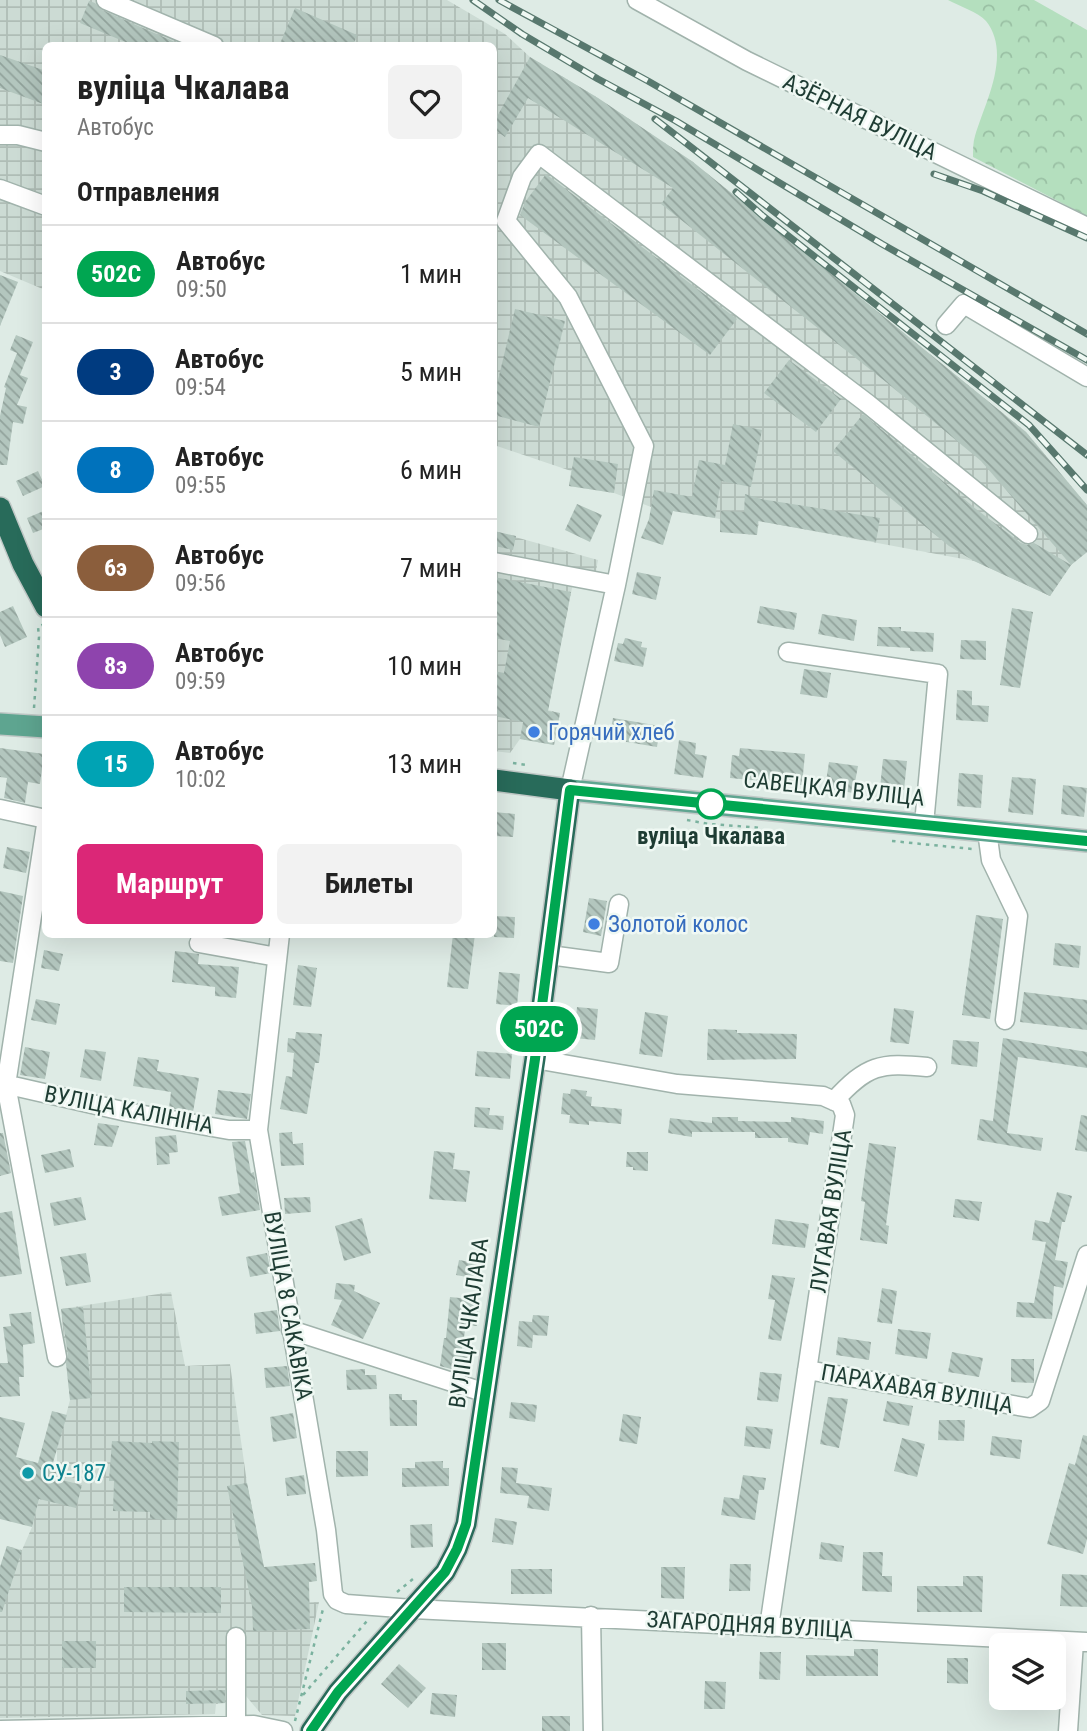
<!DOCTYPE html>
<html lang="ru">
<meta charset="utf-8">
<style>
body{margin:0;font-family:"Roboto Condensed",sans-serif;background:#f2f2f2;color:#222;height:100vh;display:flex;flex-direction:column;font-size:26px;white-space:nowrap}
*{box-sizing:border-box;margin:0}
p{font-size:23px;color:#767676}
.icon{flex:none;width:38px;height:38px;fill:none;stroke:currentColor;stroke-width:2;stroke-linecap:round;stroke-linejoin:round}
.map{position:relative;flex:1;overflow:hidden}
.panel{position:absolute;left:42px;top:42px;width:455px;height:896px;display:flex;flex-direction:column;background:#fff;border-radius:10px;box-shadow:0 7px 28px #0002}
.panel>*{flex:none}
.badge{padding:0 14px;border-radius:23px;font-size:24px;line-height:46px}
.controls{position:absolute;left:989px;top:1633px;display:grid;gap:14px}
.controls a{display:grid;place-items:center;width:77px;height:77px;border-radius:10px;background:#fff;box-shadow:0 7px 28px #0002;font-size:35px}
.map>.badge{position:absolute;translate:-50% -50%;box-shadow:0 0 0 4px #fff}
h2{padding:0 35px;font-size:26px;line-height:63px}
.round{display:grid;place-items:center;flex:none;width:74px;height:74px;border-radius:10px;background:#f2f2f2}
.head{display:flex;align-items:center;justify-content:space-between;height:119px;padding:0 35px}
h1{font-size:33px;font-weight:700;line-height:52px}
.primary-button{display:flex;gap:14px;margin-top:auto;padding:14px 35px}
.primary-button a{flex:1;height:80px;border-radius:10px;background:#db2777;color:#fff;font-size:28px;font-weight:700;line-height:80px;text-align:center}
.primary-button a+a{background:#f2f2f2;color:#222}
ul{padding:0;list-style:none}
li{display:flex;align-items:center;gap:21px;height:98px;padding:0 35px;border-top:2px solid #e0e0e0}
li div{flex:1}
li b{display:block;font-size:26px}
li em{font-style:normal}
li .badge{min-width:77px;font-weight:700;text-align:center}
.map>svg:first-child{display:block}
</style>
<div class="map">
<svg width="1087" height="1731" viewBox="0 0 1087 1731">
<defs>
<pattern id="industrial-grid" width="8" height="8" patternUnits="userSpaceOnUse" patternTransform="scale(1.75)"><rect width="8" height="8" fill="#ccdbd4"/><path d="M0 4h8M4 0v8" fill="none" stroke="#afbdb6"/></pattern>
<pattern id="forest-crowns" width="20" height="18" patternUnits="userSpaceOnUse" patternTransform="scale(1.75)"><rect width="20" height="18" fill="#b4dfbe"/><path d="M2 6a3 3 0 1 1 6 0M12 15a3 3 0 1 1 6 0" fill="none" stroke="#9ac0a4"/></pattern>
<pattern id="building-back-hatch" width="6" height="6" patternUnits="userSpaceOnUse" patternTransform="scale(1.75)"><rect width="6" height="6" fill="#b3c6be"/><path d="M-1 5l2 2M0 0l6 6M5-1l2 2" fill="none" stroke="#91a29b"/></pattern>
</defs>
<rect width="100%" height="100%" fill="#deebe5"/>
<path fill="url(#industrial-grid)" d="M0,0H447L505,34L530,57L598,98L693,162L1026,432L1087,505V552L1071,565L1050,596L974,561L759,521L757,535L720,532V519L651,507L614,493L569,486L571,471L494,445V46H46L45,290L0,271Z
M494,531L598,560L593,587L573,583L548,710L560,713L554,745L520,739L510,753L494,751Z
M171,1292L185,1366L230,1364L247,1483L271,1604L319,1602L295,1716L262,1715L246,1696H227V1703L216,1704L215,1714L0,1718V1567L7,1546L22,1550L32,1527L39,1499L82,1485L55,1478L57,1467V1449L70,1400L61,1309Z"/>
<path fill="url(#forest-crowns)" d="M948,0H1034L1087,30V216L973,157C973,150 973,142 975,136C985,102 1012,54 986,21C978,12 959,6 948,0Z"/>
<path fill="url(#building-back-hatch)" d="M89,1L95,3L102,10L184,46H135L80,23Z
M295,8L357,35L353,46H279Z
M0,55L46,71V105L0,88Z
M530,57L598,98L693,162L1026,432L1087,505V552L1071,565L981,461L886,382L661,204L673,188L528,98L505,137L494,129V122Z
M546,174L737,319L710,355L520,215L525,202Z
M0,275L18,282L0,326Z
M515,309L565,321L539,427L494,415V397Z
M16,335L33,342L20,375L28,378L17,405L27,407L23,424L13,422L7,465H0V416L6,388L4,387L17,353L10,350Z
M789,360L841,399L816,432L764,393Z
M863,414L976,509L1021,543L1027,545L1034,543L1071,565L1050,596L974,561L949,546L833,451Z
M733,424L762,430L751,487L721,481L715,518L673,511L663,545L641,538L649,519L654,490L692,497L699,460L725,465Z
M574,457L618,464L614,493L569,486Z
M38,471L45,486L23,496L16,481Z
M745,494L761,499L880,518L876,542L758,521L757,535L720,532L721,511L744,512Z
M577,504L602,515L590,542L565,530Z
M46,510V528L33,533L27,518Z
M494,531L516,536L513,550L494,546Z
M637,572L661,577L656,600L632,594Z
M494,577L571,592L548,711L560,713L554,745L520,739L523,722L494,716V671L504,673L510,641L494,638Z
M13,606L27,637L5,647L0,635V612Z
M760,606L797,613L794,630L757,623Z
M1012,608L1033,612L1020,688L1000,685Z
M822,614L857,620L854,641L818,634Z
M878,627H901V631L934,633L933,652L910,651V648L877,646Z
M625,638L642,642L641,647L647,648L643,667L614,661L618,643L623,644Z
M961,640L986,641V660L960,659Z
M804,669L831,673L827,698L800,694Z
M957,690L972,691V705L989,706L988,722L956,720Z
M613,718L660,726L657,747L609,739Z
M679,740L696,743L695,754L707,756L703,778L674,774Z
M0,748L44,754L40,784L28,782L25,803L4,798L7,778L0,777Z
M740,748L805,754L802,785L730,778L732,755L739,756Z
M883,759L907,761L904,790L880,788Z
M829,762L858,766L853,793L825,788Z
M959,773L983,775L981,808L957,806Z
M1012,777L1036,779L1033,815L1008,812Z
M1063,785L1087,788L1084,817L1061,814Z
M494,812L515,814L513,837L494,836Z
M7,847L30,852L26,873L3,868Z
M0,891L23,896L13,963L0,961Z
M589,898L607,901L601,936L583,932Z
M976,915L1003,919L990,1019L962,1015Z
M494,916L515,917L514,938L494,937Z
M453,934H475L468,989L447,987Z
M1055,943L1081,946L1079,968L1053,965Z
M44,950L63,954L59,971L41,968Z
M175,951L199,954L198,964L239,967L236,998L215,996V987L172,982Z
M298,965L317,968L311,1007L293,1005Z
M499,972L520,974L517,1006L496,1004Z
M1024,992L1087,1000V1030L1020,1022Z
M36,999L60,1004L56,1025L31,1020Z
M577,1007L598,1009L595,1040L574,1038Z
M894,1008L914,1011L909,1044L890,1042Z
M645,1012L668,1016L662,1057L639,1054Z
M708,1029L737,1030V1033L797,1034L796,1059L707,1060Z
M296,1032L322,1034L319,1063H315L307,1114L280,1109L286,1076L292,1077L294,1053L287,1052L288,1038L295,1039Z
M1003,1038L1087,1052V1068L1018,1057L1007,1133L1043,1138L1041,1151L977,1140L980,1119L993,1121Z
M953,1040L979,1042L977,1067L951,1064Z
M25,1047L50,1052L45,1079L20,1075Z
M85,1049L106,1052L101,1081L80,1077Z
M477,1051L512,1054L510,1079L475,1076Z
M138,1057L159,1060L157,1071L199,1078L193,1112L169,1108L171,1092L133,1086Z
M571,1089L587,1091L586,1096L592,1097L591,1106L622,1109L621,1124L589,1121V1125L569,1123L570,1115L561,1114L563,1093L570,1094Z
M218,1090L251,1094L247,1119L215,1114Z
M475,1107L490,1108L489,1115L504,1116L503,1130L474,1127Z
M1081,1115L1087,1116V1152L1075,1150Z
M712,1117H738V1121L791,1122V1117L824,1121L823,1134L810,1132L808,1145L788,1142V1138H755V1132H692V1137L668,1133L670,1118L712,1123Z
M98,1123L119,1126L112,1147L94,1145Z
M292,1132L293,1144L303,1143L304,1165L281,1166L279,1133Z
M0,1133H3L11,1173L0,1176Z
M176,1135L178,1152L169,1153L170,1164L157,1165L155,1137Z
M245,1141L251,1173L254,1172L260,1210L222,1216L218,1197L240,1193L232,1142Z
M869,1143L896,1147L886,1225L889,1226L887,1244L860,1240L865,1202L861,1201Z
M70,1149L74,1167L45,1173L41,1155Z
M434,1151L455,1153L453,1169L470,1171L466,1202L429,1199Z
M627,1152H648V1171L633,1170V1167H626Z
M1057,1192L1072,1196L1065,1222H1062L1055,1260L1068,1262L1063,1288L1054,1286L1052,1319L1016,1317L1017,1302L1034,1303L1046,1242L1032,1240L1035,1220L1049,1223Z
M81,1197L86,1220L54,1226L50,1203Z
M310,1197L311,1212L285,1214L284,1198Z
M955,1199L982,1202L979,1221L953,1217Z
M12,1211L22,1274L0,1277V1213Z
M362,1218L371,1253L344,1261L335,1226Z
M775,1219L809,1224L805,1248L772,1244Z
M86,1253L91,1282L66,1286L60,1257Z
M267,1253L271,1273L250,1277L246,1257Z
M459,1260L481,1264L478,1279L456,1275Z
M772,1275L795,1278L781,1341L768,1339L775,1300L768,1299Z
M336,1283L355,1285L354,1291L380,1303L363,1339L331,1325L342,1300L334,1299Z
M882,1288L897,1291L892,1324L877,1322Z
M450,1297L479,1300L477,1326L466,1325L462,1349L473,1351L470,1374L440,1366L444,1338H446Z
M83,1307L92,1398L70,1400L66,1363L68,1355L61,1309Z
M277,1310L280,1331L256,1334L254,1313Z
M31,1312L35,1343L23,1345L24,1377H19L20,1396L0,1397V1363H8L3,1327L11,1326L9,1314Z
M533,1315L549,1316L547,1336L533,1335L532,1348L517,1346L519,1321L532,1322Z
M898,1329L931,1333L927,1359L895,1354Z
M838,1337L871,1342L869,1360L836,1355Z
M952,1352L983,1358L979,1377L948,1372Z
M1011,1359H1034V1383L1011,1382Z
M287,1366L290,1386L266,1388L264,1368Z
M365,1369V1375H376L377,1389L347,1390L346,1370Z
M760,1372L782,1374L778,1402L757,1400Z
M389,1394H402V1400H417V1426H390Z
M828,1397L848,1399L839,1448L820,1444Z
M887,1401L913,1406L909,1426L883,1421Z
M511,1402L537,1405L535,1422L509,1418Z
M52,1411L67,1415L52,1466L57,1467L55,1478L82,1485L76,1508L39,1499L32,1527L0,1519V1417L25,1423L16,1457L38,1463Z
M293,1413L297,1438L273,1442L270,1417Z
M623,1414L641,1417L637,1444L619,1441Z
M939,1420H965L964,1441L938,1440Z
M746,1426L773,1429L770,1449L744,1446Z
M1083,1435L1087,1436V1539L1083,1554L1047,1544L1069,1463L1075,1465Z
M992,1436L1022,1440L1020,1459L990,1455Z
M902,1438L925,1444L917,1477L894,1471Z
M112,1441L152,1443V1441L179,1442L177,1520L150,1519V1512L113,1511L114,1481H109Z
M336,1451H368V1476L336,1477Z
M443,1461V1468H449V1486L402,1487V1468H415V1462Z
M502,1467L518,1468L516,1483L552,1488L549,1511L527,1508L529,1496L500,1493Z
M304,1475L306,1494L287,1496L285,1478Z
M743,1475L766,1478L764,1490H759L755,1520L721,1515L724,1497L739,1499Z
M247,1483L264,1567L315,1563L317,1581L309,1582L310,1629L253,1631L252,1606L227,1486Z
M495,1518L517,1522L513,1545L492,1542Z
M432,1524L433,1547L411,1548L410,1525Z
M821,1542L844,1546L842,1562L819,1559Z
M7,1546L22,1551L2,1612H0V1567Z
M863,1552H883L882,1576H892V1592L862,1591Z
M730,1564H751L750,1591H729Z
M661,1567H685L684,1599L661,1598Z
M511,1569H552V1594H511Z
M1062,1574L1087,1575V1607L1060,1606Z
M963,1576H983L982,1612H917V1586H963Z
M124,1587H221V1613L124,1612Z
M62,1641H96V1668H62Z
M482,1643H506V1670H482Z
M854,1649H878V1676H806V1655L854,1656Z
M760,1652H781L780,1680L759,1679Z
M947,1658H968V1684L947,1683Z
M399,1664L426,1688L408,1708L381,1684Z
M705,1681L726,1682L725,1709H704Z
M225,1690V1703L186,1704V1691Z
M432,1693L457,1695L455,1717L430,1714Z
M542,1716H570V1731H542Z"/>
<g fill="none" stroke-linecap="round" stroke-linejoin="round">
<g stroke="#a1b3ac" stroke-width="21">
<path id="minor" d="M106,0L214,46
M637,0L747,61L1087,227
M0,135H18L46,142
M0,189L46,206
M946,325L964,304L1087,377
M494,562L616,585
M788,652L938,674L924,824
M570,790L616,585L644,446L568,297L506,221L522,177L539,154L868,404L1028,534
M0,809L46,819
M46,825L6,1085L57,1357
M987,831L991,860L1018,916L1005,1020
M280,934L258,1130L326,1530L333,1594L337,1600L346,1604L413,1609L1087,1642
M199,943L277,957
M549,955L609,963L619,904
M535,1059L677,1084L823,1096L841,1104L845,1115L769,1627
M0,1083L127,1112L229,1130H258
M834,1101C867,1065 880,1062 927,1067
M291,1330L486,1393
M807,1370L1030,1408L1040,1401L1087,1255
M591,1616L593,1731
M236,1725V1637
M0,1730L254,1725L283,1731
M1068,1731L1074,1642"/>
</g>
<g stroke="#c0c8c6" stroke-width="24">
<path id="major" d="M0,724L46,727
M570,790L1087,841"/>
</g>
<g stroke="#c0c8c6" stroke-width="24">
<path id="highway" d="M0,508L23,564L46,607
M311,1731L338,1692L445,1572L457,1549L466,1524L535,1059L570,790L494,780"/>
</g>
<path stroke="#7bb29f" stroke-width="2.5" stroke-dasharray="3.5 5" stroke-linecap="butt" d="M34,708L39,637L38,627L44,624
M513,763L527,765
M687,820L709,824L763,828
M892,841L972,849
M397,1592L413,1579
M303,1695L367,1621
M295,1721L323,1609"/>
<use href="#minor" stroke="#fff" stroke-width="18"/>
<use href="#major" stroke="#5ea590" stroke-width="21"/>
<use href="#highway" stroke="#286b5a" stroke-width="21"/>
<g stroke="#58786e" stroke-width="7">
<path id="rail" d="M473,0L522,34L598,79L676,121L882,244L1087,360
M499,0L648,81L1087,334
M655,119L1087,455
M934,174L983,191L1087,238
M736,192L763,216L1029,425L1087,490"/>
</g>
<use href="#rail" stroke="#eff8f3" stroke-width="4.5" stroke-dasharray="13" stroke-linecap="butt"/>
</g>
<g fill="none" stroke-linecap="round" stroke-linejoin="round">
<g stroke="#fff" stroke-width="16">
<path id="line" d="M311,1731L338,1692L445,1572L457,1549L466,1524L535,1059L570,790L1087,841"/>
</g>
<use href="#line" stroke="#00a651" stroke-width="10"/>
</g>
<g fill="#3f7fe0" stroke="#eff8f3" stroke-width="2.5">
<circle cx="534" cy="732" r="7"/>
<circle cx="594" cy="924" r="7"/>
</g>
<circle fill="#fff" stroke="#00a651" stroke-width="3.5" cx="711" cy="804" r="14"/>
<circle fill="#0f9aa8" stroke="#eff8f3" stroke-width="2.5" cx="28" cy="1473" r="7"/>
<g text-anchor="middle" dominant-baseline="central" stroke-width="5" stroke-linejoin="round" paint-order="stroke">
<g font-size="23" fill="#1e3c33" stroke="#eff8f3">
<text transform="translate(860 117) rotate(26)">АЗЁРНАЯ ВУЛІЦА</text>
<text transform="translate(834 789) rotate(6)">САВЕЦКАЯ ВУЛІЦА</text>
<text transform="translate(129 1110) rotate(11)">ВУЛІЦА КАЛІНІНА</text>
<text transform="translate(831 1211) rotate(-81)">ЛУГАВАЯ ВУЛІЦА</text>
<text transform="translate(288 1306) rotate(80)">ВУЛІЦА 8 САКАВІКА</text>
<text transform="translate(469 1323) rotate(-82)">ВУЛІЦА ЧКАЛАВА</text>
<text transform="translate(917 1389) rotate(10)">ПАРАХАВАЯ ВУЛІЦА</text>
<text transform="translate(750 1625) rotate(3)">ЗАГАРОДНЯЯ ВУЛІЦА</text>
</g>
<g font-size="23" fill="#366cbe" stroke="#eff8f3" text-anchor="start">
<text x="548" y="732">Горячий хлеб</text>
<text x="608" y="924">Золотой колос</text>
</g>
<g font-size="23" font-weight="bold" fill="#1e3c33" stroke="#eff8f3">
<text x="711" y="836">вуліца Чкалава</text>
</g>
<g font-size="23" fill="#0d838f" stroke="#eff8f3" text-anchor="start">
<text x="42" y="1473">СУ-187</text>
</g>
</g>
</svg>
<div class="controls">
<a><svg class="icon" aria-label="layers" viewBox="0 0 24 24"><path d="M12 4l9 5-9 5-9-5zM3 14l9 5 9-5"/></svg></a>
</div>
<b class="badge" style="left:539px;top:1029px;background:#00a651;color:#fff">502С</b>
<section class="panel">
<div class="head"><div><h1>вуліца Чкалава</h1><p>Автобус</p></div><a class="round"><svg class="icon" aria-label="heart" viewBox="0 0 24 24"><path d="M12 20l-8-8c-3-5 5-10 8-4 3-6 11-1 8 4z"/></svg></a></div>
<h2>Отправления</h2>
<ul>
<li><span class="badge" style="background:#00a651;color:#fff">502С</span><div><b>Автобус</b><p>09:50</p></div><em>1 мин</em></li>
<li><span class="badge" style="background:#003b80;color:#fff">3</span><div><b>Автобус</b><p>09:54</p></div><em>5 мин</em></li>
<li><span class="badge" style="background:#0072bc;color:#fff">8</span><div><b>Автобус</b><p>09:55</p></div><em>6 мин</em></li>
<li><span class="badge" style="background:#8b5e3c;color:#fff">6э</span><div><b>Автобус</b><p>09:56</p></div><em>7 мин</em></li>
<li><span class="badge" style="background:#8e44ad;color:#fff">8э</span><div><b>Автобус</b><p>09:59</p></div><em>10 мин</em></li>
<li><span class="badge" style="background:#00a3b4;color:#fff">15</span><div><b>Автобус</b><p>10:02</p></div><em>13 мин</em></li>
</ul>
<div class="primary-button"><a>Маршрут</a><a>Билеты</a></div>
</section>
</div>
